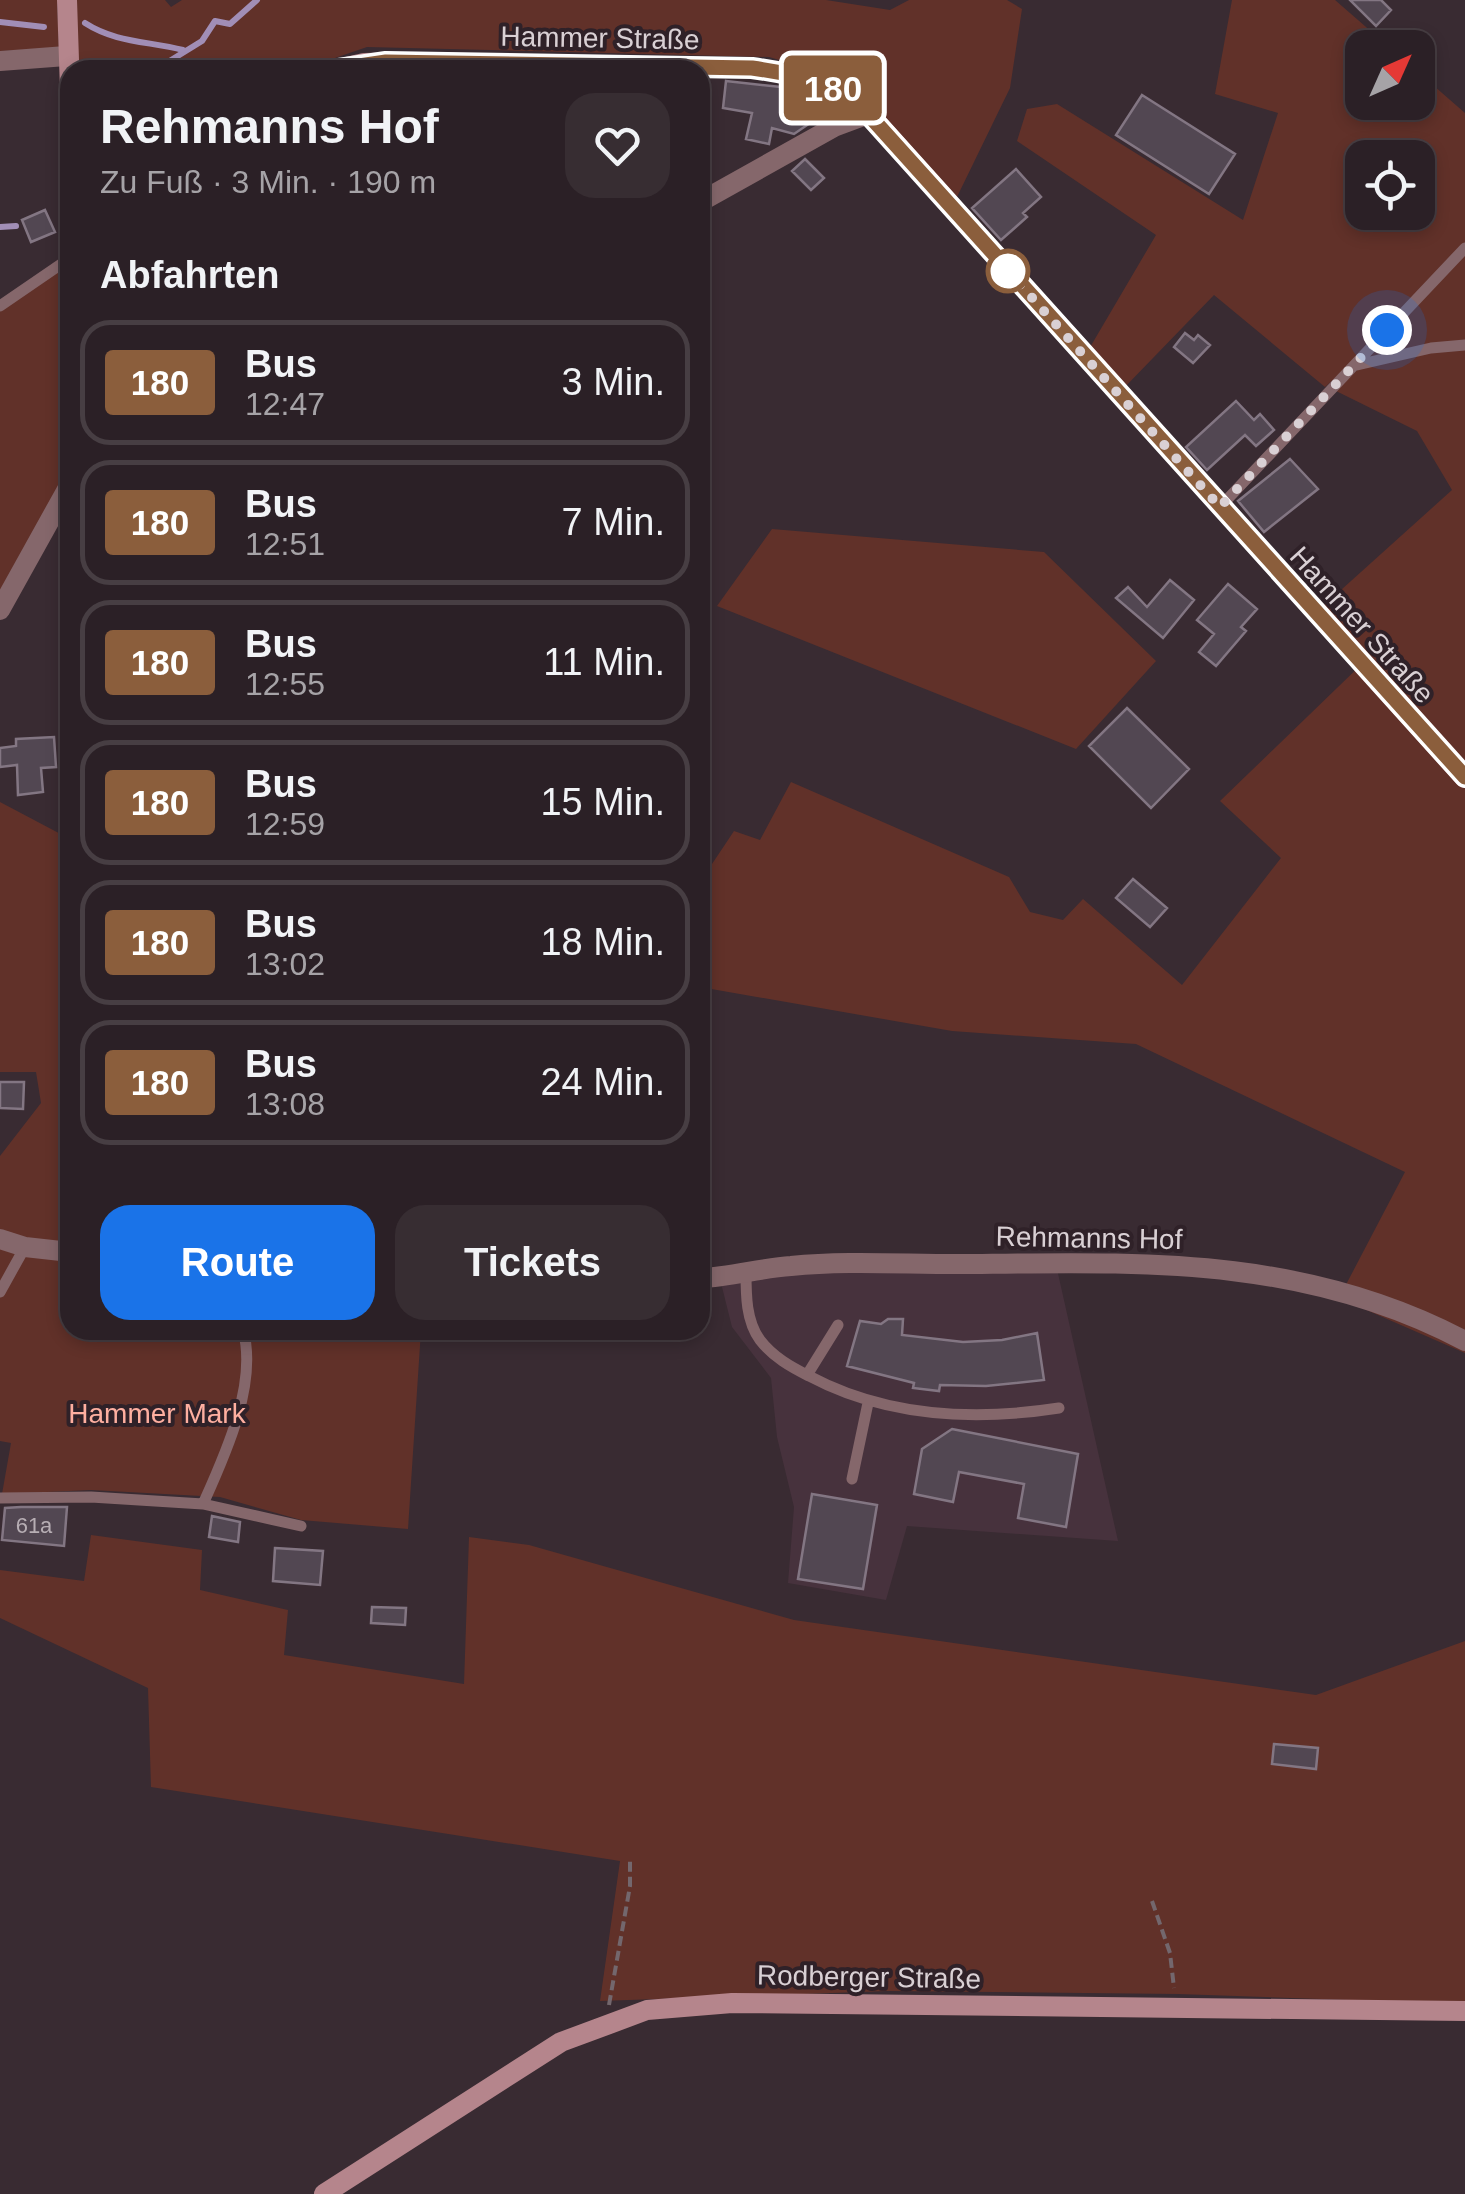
<!DOCTYPE html>
<html lang="de">
<meta charset="utf-8">
<style>
body{margin:0;font-family:Arial,sans-serif;background:#372d32;color:#f1f3f6;height:100vh;display:flex;flex-direction:column;font-size:38px;white-space:nowrap}
*{box-sizing:border-box;margin:0}
p{font-size:32px;color:#a6a3a7}
.icon{flex:none;width:55px;height:55px;fill:none;stroke:currentColor;stroke-width:2;stroke-linecap:round;stroke-linejoin:round}
.map{position:relative;flex:1;overflow:hidden}
.details{position:absolute;left:60px;top:60px;width:650px;height:1280px;display:flex;flex-direction:column;background:#2b2026;border-radius:30px;box-shadow:0 5px 15px #0003,0 0 0 2px #473e43}
.details>*{flex:none}
.badge{padding:0 20px;border-radius:8px;font-size:35px;line-height:65px}
.needle{width:65px;rotate:45deg}
.controls{position:absolute;left:1345px;top:30px;display:grid;gap:20px}
.controls a{display:grid;place-items:center;width:90px;height:90px;border-radius:20px;background:#2b2026;box-shadow:0 5px 15px #0003,0 0 0 2px #473e43;font-size:50px}
.you{position:absolute;width:50px;height:50px;margin:-25px;border:8px solid #fff;border-radius:50%;background:#1a73e8;box-shadow:0 0 0 15px #1a73e833}
.map>.badge{position:absolute;translate:-50% -50%;box-shadow:0 0 0 5px #fff}
h2{padding:0 40px;font-size:38px;line-height:90px}
.round{display:grid;place-items:center;flex:none;width:105px;height:105px;border-radius:30px;background:#372d32}
.summary{display:flex;align-items:center;justify-content:space-between;height:170px;padding:0 40px}
h1{font-size:48px;font-weight:800;line-height:75px}
.action{display:flex;gap:20px;margin-top:auto;padding:20px 40px}
.action a{flex:1;height:115px;border-radius:30px;background:#1a73e8;color:#fff;font-size:40px;font-weight:800;line-height:115px;text-align:center}
.action a+a{background:#372d32;color:#f1f3f6}
ul{padding:0;list-style:none}
li{display:flex;align-items:center;gap:30px;height:125px;margin:0 20px 15px;padding:0 20px;border:5px solid #473e43;border-radius:30px}
li div{flex:1}
li b{display:block;font-size:38px}
li em{font-style:normal}
li .badge{min-width:110px;font-weight:700;text-align:center}
.map>svg:first-child{display:block}
</style>
<div class="map">
<svg width="1465" height="2194" viewBox="0 0 1465 2194">
<rect width="100%" height="100%" fill="#392b32"/>
<path fill="#47323d" d="M797,1269H1057L1118,1541L907,1526L886,1600L788,1583L794,1507L777,1437L771,1378L732,1327L721,1283Z"/>
<path fill="#613129" fill-rule="evenodd" d="M0,0H57L59,49L0,51Z
M74,0H165L171,7L182,0H826L890,10L909,0H1007L1022,9L1010,88L956,199L863,96L834,76L769,57L367,47L300,70H79Z
M1232,0H1335L1389,47L1362,48V102H1418V72L1465,113V1353L1339,1298L1405,1172L1136,1044L952,1031L700,987V864H712L734,831L760,840L791,782L1009,877L1030,912L1063,920L1083,899L1182,985L1281,858L1220,801L1367,659L1321,608L1452,490L1417,431L1334,390L1361,367L1418,348C1375,353 1358,358 1325,387L1214,295L1123,389L1089,349L1156,235L1017,141L1027,109L1057,104L1243,220L1278,113L1215,94ZM1362,158H1418V212H1362Z
M70,261V505L0,607V308Z
M772,529L1044,552L1156,661L1076,749L717,606Z
M0,802L70,839V1330H421L408,1529L301,1520L220,1497L91,1490L2,1494L11,1443L0,1441V1156L41,1103L36,1072H0Z
M91,1535L202,1550L200,1590L288,1610L284,1655L464,1684L469,1537L529,1545L794,1620L1316,1695L1465,1641V2004L1178,1994L888,1991L600,2001L620,1861L151,1787L148,1688L0,1618V1570L84,1581Z"/>
<g fill="none" stroke-linecap="round" stroke-linejoin="round">
<path stroke="#a18eb6" stroke-width="6" d="M0,22L44,27
M85,23C116,43 148,41 183,50
M155,70L202,41L215,21L230,24L257,0
M0,227L16,226"/>
</g>
<path fill="#524752" stroke="#837683" stroke-width="2.5" d="M1350,0H1381L1391,10L1376,26Z
M726,81L781,87L835,106L794,134L772,128L769,144L746,139L752,113L723,108Z
M1142,95L1235,154L1209,194L1116,135Z
M805,159L824,178L811,190L792,171Z
M1016,169L1041,197L1023,213L1027,217L1001,240L972,208Z
M45,210L55,232L31,242L22,220Z
M1185,333L1194,340L1198,335L1210,345L1193,363L1174,347Z
M1236,401L1254,420L1260,414L1274,430L1256,446L1245,435L1207,470L1186,447Z
M1290,459L1318,489L1264,532L1238,501Z
M1170,580L1194,600L1163,638L1116,598L1128,587L1147,607Z
M1228,584L1257,609L1241,627L1246,631L1216,666L1199,652L1214,634L1197,620Z
M1127,708L1189,769L1151,808L1089,746Z
M54,737L56,767L41,768L43,792L18,795L17,765L0,767V748L16,746V739Z
M1133,879L1167,908L1150,927L1116,898Z
M0,1082H24L23,1109L0,1108Z
M888,1319H903L902,1335L963,1342L1002,1340L1037,1333L1044,1380L986,1386L940,1385L939,1391L913,1388L914,1383L847,1366L860,1321L881,1324Z
M952,1429L1078,1454L1066,1527L1018,1518L1024,1484L959,1472L953,1502L914,1494L922,1449Z
M812,1494L877,1505L863,1589L798,1579Z
M21,1507H67L64,1546L2,1540L5,1508Z
M212,1516L240,1522L238,1542L209,1537Z
M275,1548L323,1551L320,1585L273,1581Z
M372,1607L406,1608L405,1625L371,1623Z
M1274,1744L1318,1748L1316,1769L1272,1764Z"/>
<g fill="none" stroke-linecap="round" stroke-linejoin="round">
<path stroke="#73676d" stroke-width="4" stroke-dasharray="10 5" stroke-linecap="butt" d="M1152,1901L1170,1953L1174,1988
M609,2005L630,1886V1857"/>
<path stroke="#85676b" stroke-width="11" d="M0,306L70,258
M1357,365L1431,348L1465,345
M1220,507L1465,248
M746,1272C746,1295 746,1321 760,1340C773,1357 791,1367 809,1376C886,1417 975,1421 1059,1408
M0,1292L25,1247
M807,1375L838,1325
M852,1479L868,1403
M0,1498L91,1497L203,1504C225,1455 258,1384 243,1330
M203,1504L301,1526"/>
<path stroke="#85676b" stroke-width="20" d="M0,61L66,56
M700,202L834,127L869,114
M0,610L70,484
M0,1239L25,1247L70,1252
M700,1278C731,1277 760,1268 791,1266C851,1260 913,1265 974,1264C1149,1262 1306,1257 1465,1341"/>
<path stroke="#b5858c" stroke-width="20" d="M67,0L70,90
M333,70L364,63L408,62L752,68C795,74 836,83 869,114L1465,778
M324,2194L561,2042L647,2010L732,2003L1465,2011"/>
</g>
<g fill="none" stroke-linecap="round" stroke-linejoin="round">
<g stroke="#fff" stroke-width="22">
<path id="line" d="M332,70L386,62L752,68C795,74 836,82 868,114L1465,777"/>
</g>
<use href="#line" stroke="#8b5e3c" stroke-width="15"/>
<path stroke="#d9d0d4" stroke-width="10" stroke-dasharray="0 18" d="M1008,271L1220,507L1387,330"/>
</g>
<circle fill="#fff" stroke="#8b5e3c" stroke-width="5" cx="1008" cy="271" r="20"/>
<g text-anchor="middle" dominant-baseline="central" stroke-width="8" stroke-linejoin="round" paint-order="stroke">
<g font-size="22" fill="#b7aeb4">
<text x="34" y="1525">61a</text>
</g>
<g font-size="28" fill="#d9d0d4" stroke="#2f2128">
<text transform="translate(600 38) rotate(1)">Hammer Straße</text>
<text transform="translate(1362 625) rotate(48)">Hammer Straße</text>
<text transform="translate(1089 1238) rotate(1)">Rehmanns Hof</text>
<text transform="translate(869 1977) rotate(1)">Rodberger Straße</text>
</g>
<g font-size="28" fill="#feafa0" stroke="#2f2128">
<text x="157" y="1413">Hammer Mark</text>
</g>
</g>
</svg>
<div class="controls">
<a><svg class="needle" viewBox="-14 -14 28 28"><path d="M0-13l5 13h-10z" fill="#e53935"/><path d="M0 13l5-13h-10z" fill="#a6a3a7"/></svg></a>
<a><svg class="icon" aria-label="locate" viewBox="0 0 24 24"><circle cx="12" cy="12" r="6"/><path d="M12 2v4M12 18v4M2 12h4M18 12h4"/></svg></a>
</div>
<div class="you" style="left:1387px;top:330px"></div>
<b class="badge" style="left:833px;top:88px;background:#8b5e3c;color:#fff">180</b>
<section class="details">
<div class="summary"><div><h1>Rehmanns Hof</h1><p>Zu Fuß · 3 Min. · 190 m</p></div><a class="round"><svg class="icon" aria-label="heart" viewBox="0 0 24 24"><path d="M12 20l-8-8c-3-5 5-10 8-4 3-6 11-1 8 4z"/></svg></a></div>
<h2>Abfahrten</h2>
<ul>
<li><span class="badge" style="background:#8b5e3c;color:#fff">180</span><div><b>Bus</b><p>12:47</p></div><em>3 Min.</em></li>
<li><span class="badge" style="background:#8b5e3c;color:#fff">180</span><div><b>Bus</b><p>12:51</p></div><em>7 Min.</em></li>
<li><span class="badge" style="background:#8b5e3c;color:#fff">180</span><div><b>Bus</b><p>12:55</p></div><em>11 Min.</em></li>
<li><span class="badge" style="background:#8b5e3c;color:#fff">180</span><div><b>Bus</b><p>12:59</p></div><em>15 Min.</em></li>
<li><span class="badge" style="background:#8b5e3c;color:#fff">180</span><div><b>Bus</b><p>13:02</p></div><em>18 Min.</em></li>
<li><span class="badge" style="background:#8b5e3c;color:#fff">180</span><div><b>Bus</b><p>13:08</p></div><em>24 Min.</em></li>
</ul>
<div class="action"><a>Route</a><a>Tickets</a></div>
</section>
</div>
